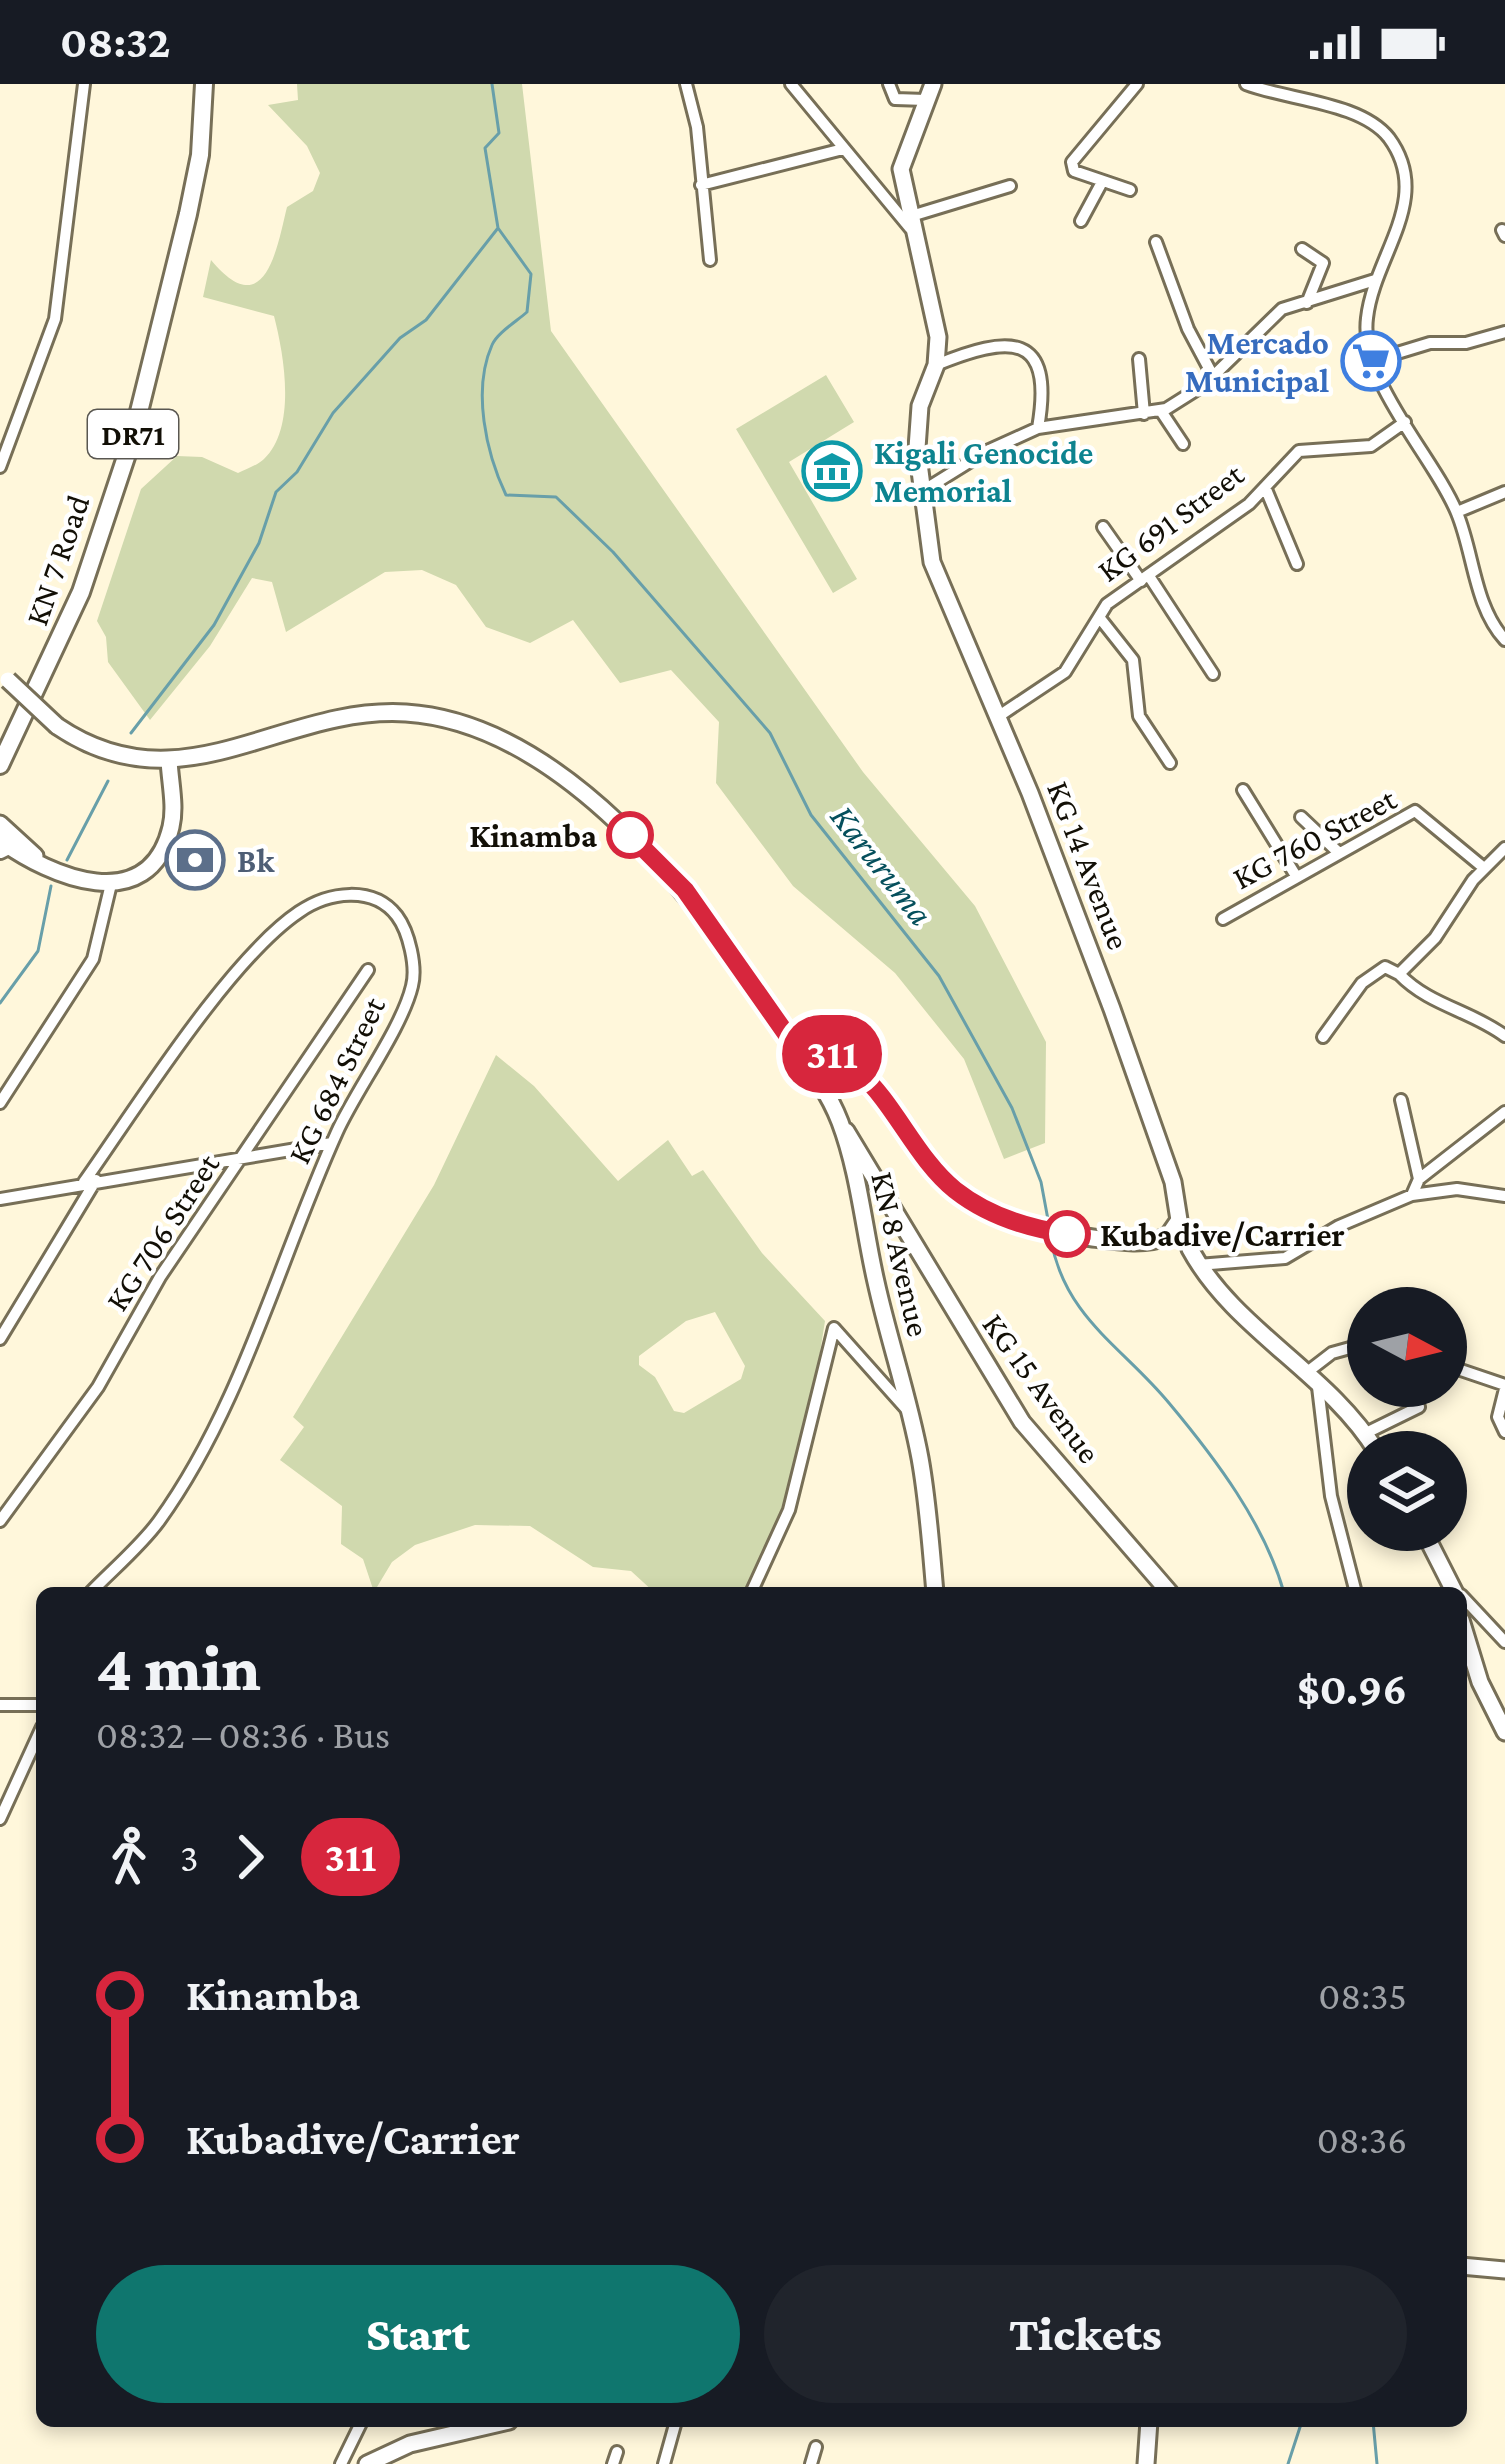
<!DOCTYPE html>
<meta charset="utf-8">
<style>
body{margin:0;font-family:"Crimson Pro",serif;background:#20242c;color:#f1f3f6;height:100vh;display:flex;flex-direction:column;font-size:45px;white-space:nowrap}
*{box-sizing:border-box;margin:0}
p{font-size:39px;color:#9ea1a6}
.icon{flex:none;width:66px;height:66px;fill:none;stroke:currentColor;stroke-width:2;stroke-linecap:round;stroke-linejoin:round}
.map{position:relative;flex:1;overflow:hidden}
.panel{position:absolute;left:36px;top:1503px;width:1431px;height:840px;display:flex;flex-direction:column;background:#171b24;border-radius:18px;box-shadow:0 6px 18px #0003}
.panel>*{flex:none}
.badge{padding:0 24px;border-radius:39px;font-size:42px;line-height:78px}
.needle{width:78px;rotate:97deg}
.controls{position:absolute;left:1347px;top:1203px;display:grid;gap:24px}
.controls a{display:grid;place-items:center;width:120px;height:120px;border-radius:50%;background:#171b24;box-shadow:0 6px 18px #0003;font-size:60px}
.map>.badge{position:absolute;translate:-50% -50%;box-shadow:0 0 0 6px #fff}
.legs{display:flex;align-items:center;gap:18px;height:132px;padding:0 60px;font-size:39px}
.legs p{margin-inline-start:auto}
.summary{display:flex;align-items:center;justify-content:space-between;height:204px;padding:0 60px}
h1{font-size:66px;font-weight:800;line-height:90px}
.cta{display:flex;gap:24px;margin-top:auto;padding:24px 60px}
.cta a{flex:1;height:138px;border-radius:72px;background:#0f766e;color:#fff;font-size:48px;font-weight:800;line-height:138px;text-align:center}
.cta a+a{background:#20242c;color:#f1f3f6}
ul{padding:0 60px;list-style:none}
li{display:flex;align-items:center;gap:42px;height:144px;font-size:45px}
li i{display:grid;place-items:center;width:18px;height:100%;margin:0 15px;background:currentColor}
li i::after{content:'';width:30px;height:30px;margin:-15px;border:9px solid;border-radius:50%;background:#171b24}
li p{margin-inline-start:auto}
li:first-child i{background:linear-gradient(#0000 50%,currentColor 0)}
li:last-child i{background:linear-gradient(currentColor 50%,#0000 0)}
.status{display:flex;justify-content:space-between;align-items:center;height:84px;padding:0 60px;background:#171b24;direction:ltr}
.status svg{height:33px;fill:currentColor}
.map>svg:first-child{display:block}
</style>
<div class="status"><b>08:32</b><svg viewBox="0 0 49 12"><path d="M0 12V9h3v3zM5 12V6h3v6zM10 12V3h3v9zM15 12V0h3v12zM26 1h20v11H26zM47 4h2v5h-2z"/></svg></div>
<div class="map">
<svg width="1505" height="2380" viewBox="0 0 1505 2380">
<rect width="100%" height="100%" fill="#fff7db"/>
<path fill="#d0d9ae" fill-rule="evenodd" d="M297,0H522L551,247L863,688L975,822L1046,958L1045,1059L1004,1075L964,975L895,889L793,802L716,699L719,638L671,586L620,599L573,536L530,559L486,543L456,501L422,486L385,488L286,548L272,498L252,494L210,562L150,636L108,578L106,553L97,537L141,405L177,372L202,373L238,389C246,385 258,381 264,375C297,343 284,271 274,232L203,213L211,176C265,241 277,164 287,123L313,107L320,89L307,62L268,21L298,16Z
M826,291L854,338L789,378L857,495L833,509L736,345Z
M496,971L534,1002L618,1097L668,1056L692,1092L703,1086L762,1169L825,1237L797,1413L751,1509H655L631,1487L593,1483L530,1442L475,1441L415,1461L392,1478L374,1508L363,1475L341,1460L342,1422L280,1376L304,1343L293,1333L434,1101ZM715,1228L745,1282L741,1295L684,1329L674,1327L655,1293L639,1281V1272L686,1237Z"/>
<g fill="none" stroke-linecap="round" stroke-linejoin="round">
<path stroke="#689fa9" stroke-width="3" d="M498,144L531,190L527,228C517,237 497,249 492,261C472,306 486,369 506,411L556,413L613,468L770,649L811,731L939,892L1012,1024L1041,1098L1049,1141
M131,649L214,541L259,459L276,408L297,388L333,329L400,254L426,236L498,144L485,64L499,49L492,0
M67,776L108,697
M0,919L38,867L51,802
M1051,1156C1065,1234 1123,1263 1169,1319C1215,1374 1265,1440 1284,1509
M1373,2337L1377,2380
M1288,2380L1302,2337"/>
<g stroke="#776f57" stroke-width="16">
<path id="street" d="M686,0L697,43L710,176
M791,0L910,144
M889,0L895,15L926,16
M1246,0C1287,16 1361,18 1389,54C1434,115 1374,171 1367,234C1359,297 1433,371 1457,429C1474,470 1474,522 1505,556
M701,101L843,65
M1130,106L1074,87L1072,78L1137,0
M908,133L1010,102
M1081,137L1102,98
M1502,146L1505,152
M1156,158L1188,245L1213,292
M1302,165L1323,179L1307,219
M1139,275L1144,330
M1371,277L1430,259H1466L1505,248
M936,281C1009,251 1055,247 1038,344
M1161,327L1183,360
M0,383L55,235L84,0
M1265,403L1297,480
M921,408L987,367L1038,344L1166,325L1204,301L1282,225L1375,196
M1457,428L1505,408
M1103,443L1141,497
M1149,492L1213,590
M1099,533L1133,576L1139,632L1170,679
M999,632L1065,588L1107,520L1249,420L1299,367L1371,362L1405,338
M1243,706L1296,792
M1301,733L1339,769
M1223,835L1415,727L1484,784
M1399,890C1430,922 1470,926 1505,952
M1323,953L1362,899L1385,883L1399,890L1435,854L1473,796L1505,764
M1401,1016L1419,1095
M0,1019L93,875L111,800
M84,1098C135,1026 229,875 299,828C328,808 373,801 397,832C409,848 417,883 412,902C402,944 356,1006 337,1048C279,1176 242,1322 159,1437C140,1463 112,1486 90,1509
M1412,1111L1419,1095L1505,1028
M0,1115L332,1059
M1198,1181L1285,1174L1339,1142L1412,1111L1457,1105L1505,1112
M0,1255L96,1096
M1446,1281L1505,1301
M1306,1289L1332,1269L1368,1259
M1318,1303L1331,1412L1356,1509
M1505,1305L1498,1333L1505,1348
M1364,1350L1419,1323
M0,1437L98,1303L160,1193L368,886
M751,1509L789,1426L834,1244L908,1327
M1461,1511L1505,1558
M0,1621H42
M0,1735L42,1643
M341,2380L362,2337
M613,2380L617,2368
M664,2380L676,2337
M811,2380L816,2363"/>
</g>
<g stroke="#776f57" stroke-width="21">
<path id="secondary" d="M57,642C182,727 281,621 406,629C561,639 694,812 773,930C795,963 826,1001 840,1038C859,1088 864,1146 876,1198C889,1257 909,1314 920,1374C928,1418 931,1464 935,1509
M0,740L35,772
M0,756C50,793 149,835 171,743C176,722 170,698 169,676
M794,961C879,965 898,1060 955,1105C994,1136 1037,1147 1085,1153C1110,1156 1144,1163 1168,1152L1179,1136L1173,1098L1112,925L1030,709L932,478L917,364L920,322L936,281L938,253L901,85L933,0
M846,1047L1022,1338L1170,1509
M1190,1165C1234,1246 1329,1289 1377,1368
M1423,1446L1455,1509
M1461,1536L1480,1598L1505,1648
M1461,2182L1505,2186
M367,2380L410,2360L509,2337
M1146,2380L1149,2337"/>
</g>
<g stroke="#776f57" stroke-width="22">
<path id="primary" d="M0,681L81,508L133,352L188,130L200,71L204,0
M0,766L8,762"/>
</g>
<use href="#street" stroke="#fff" stroke-width="10"/>
<use href="#secondary" stroke="#fff" stroke-width="15"/>
<use href="#primary" stroke="#fff" stroke-width="16"/>
<g stroke="#776f57" stroke-width="21" stroke-linecap="butt">
<path id="secondary-bridge" d="M8,596L57,642"/>
</g>
<use href="#secondary-bridge" stroke="#fff" stroke-width="15"/>
</g>
<g fill="none" stroke-linecap="round" stroke-linejoin="round">
<g stroke="#fff" stroke-width="27">
<path id="line-1" d="M630,751L685,806L794,961C880,965 898,1060 955,1106C988,1132 1026,1144 1067,1150"/>
</g>
<use href="#line-1" stroke="#d7263d" stroke-width="18"/>
</g>
<defs>
<g id="supermarket-ring" transform="scale(3)"><circle r="9.5" fill="#fff" stroke="#3f7fe0" stroke-width="1.5"/><path d="M-6-5.5h2.5l.6 2H6L4.5 2H-2.5L-4.4-4H-6ZM-1.5 3.2a1.3 1.3 0 1 0 .1 0ZM3 3.2a1.3 1.3 0 1 0 .1 0Z" fill="#3f7fe0"/></g>
<g id="museum-ring" transform="scale(3)"><circle r="9.5" fill="#fff" stroke="#0f9aa8" stroke-width="1.5"/><path d="M0-6L6-3V-2H-6V-3ZM-5-1h2V3h-2ZM-1-1h2V3h-2ZM3-1h2V3H3ZM-6 4H6V6H-6Z" fill="#0f9aa8"/></g>
<g id="bank-ring" transform="scale(3)"><circle r="9.5" fill="#fff" stroke="#5c6f8a" stroke-width="1.5"/><path d="M-6-4H6V4H-6ZM0-2.3a2.3 2.3 0 1 0 0 4.6a2.3 2.3 0 1 0 0-4.6Z" fill="#5c6f8a"/></g>
</defs>
<g fill-rule="evenodd">
<use href="#supermarket-ring" x="1371" y="277"/>
<use href="#museum-ring" x="832" y="387"/>
<use href="#bank-ring" x="195" y="776"/>
</g>
<g fill="#fff" stroke="#d7263d" stroke-width="6">
<circle cx="630" cy="751" r="21"/>
<circle cx="1067" cy="1150" r="21"/>
</g>
<g text-anchor="middle" dominant-baseline="central" stroke-width="9" stroke-linejoin="round" paint-order="stroke">
<rect fill="#fff" stroke="#595751" stroke-width="3" x="88" y="326" width="90" height="48" rx="9"/>
<g font-size="30" font-weight="bold" fill="#120f06">
<text x="133" y="350">DR71</text>
</g>
<g font-size="33" font-weight="bold" fill="#366cbe" stroke="#fff" text-anchor="end">
<text x="1329" y="258">Mercado<tspan x="1329" dy="38">Municipal</tspan></text>
</g>
<g font-size="33" font-weight="bold" fill="#0d838f" stroke="#fff" text-anchor="start">
<text x="874" y="368">Kigali Genocide<tspan x="874" dy="38">Memorial</tspan></text>
</g>
<g font-size="33" fill="#120f06" stroke="#fff">
<text transform="translate(1170 438) rotate(-37)">KG 691 Street</text>
<text transform="translate(57 476) rotate(-71)">KN 7 Road</text>
<text transform="translate(1314 754) rotate(-28)">KG 760 Street</text>
<text transform="translate(1089 781) rotate(69)">KG 14 Avenue</text>
<text transform="translate(336 996) rotate(-64)">KG 684 Street</text>
<text transform="translate(162 1148) rotate(-57)">KG 706 Street</text>
<text transform="translate(901 1170) rotate(77)">KN 8 Avenue</text>
<text transform="translate(1042 1304) rotate(54)">KG 15 Avenue</text>
</g>
<g font-size="33" font-weight="bold" fill="#120f06" stroke="#fff" text-anchor="end">
<text x="597" y="751">Kinamba</text>
<text x="1100" y="1150" text-anchor="start">Kubadive/Carrier</text>
</g>
<g font-size="33" font-weight="bold" fill="#4e5e75" stroke="#fff" text-anchor="start">
<text x="237" y="776">Bk</text>
</g>
<g font-size="36" font-style="italic" fill="#054f5c" stroke="#fff">
<text transform="translate(882 781) rotate(52)">Karuruma</text>
</g>
</g>
</svg>
<div class="controls">
<a><svg class="needle" viewBox="-14 -14 28 28"><path d="M0-13l5 13h-10z" fill="#e53935"/><path d="M0 13l5-13h-10z" fill="#9ea1a6"/></svg></a>
<a><svg class="icon" aria-label="layers" viewBox="0 0 24 24"><path d="M12 4l9 5-9 5-9-5zM3 14l9 5 9-5"/></svg></a>
</div>
<b class="badge" style="left:832px;top:970px;background:#d7263d;color:#fff">311</b>
<section class="panel">
<div class="summary"><div><h1>4 min</h1><p>08:32 – 08:36 · Bus</p></div><b>$0.96</b></div>
<div class="legs"><svg class="icon" aria-label="walk" viewBox="0 0 24 24"><circle cx="13" cy="4" r="2"/><path d="M13 8l-2 6 4 7M11 14l-3 7M7 12l3-4h3l4 4"/></svg>3<svg class="icon" aria-label="forward" viewBox="0 0 24 24"><path d="M9 5l7 7-7 7"/></svg><b class="badge" style="background:#d7263d;color:#fff">311</b></div>
<ul>
<li><i style="color:#d7263d"></i><b>Kinamba</b><p>08:35</p></li>
<li><i style="color:#d7263d"></i><b>Kubadive/Carrier</b><p>08:36</p></li>
</ul>
<div class="cta"><a>Start</a><a>Tickets</a></div>
</section>
</div>
